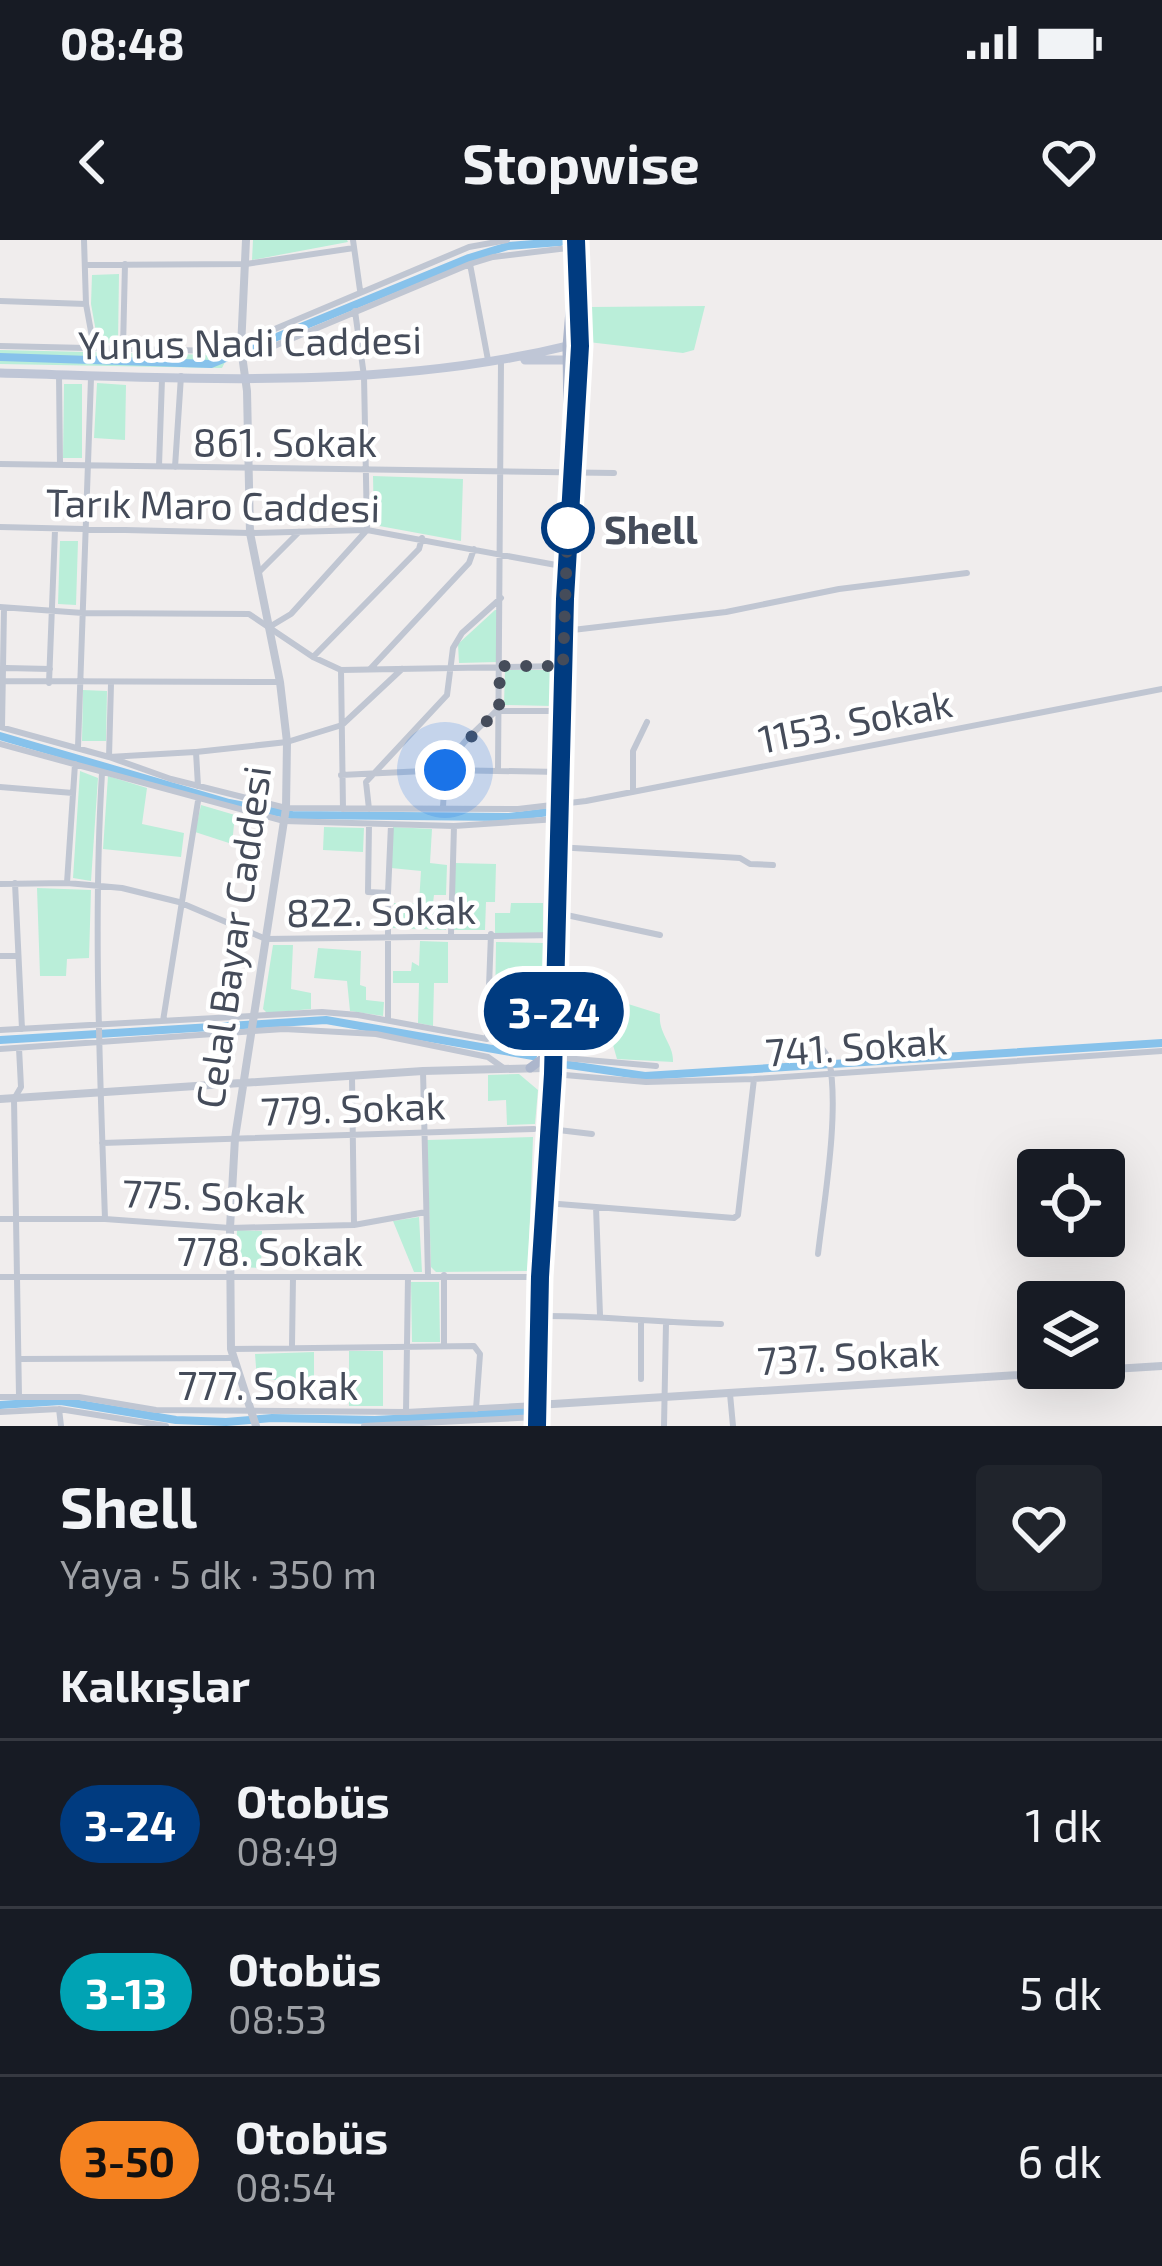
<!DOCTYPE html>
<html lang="tr">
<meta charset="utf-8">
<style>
body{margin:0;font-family:"Exo 2",sans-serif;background:#20242c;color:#f1f3f6;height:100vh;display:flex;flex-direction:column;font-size:45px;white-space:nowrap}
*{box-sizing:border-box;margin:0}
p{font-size:39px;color:#9ea1a6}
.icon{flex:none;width:66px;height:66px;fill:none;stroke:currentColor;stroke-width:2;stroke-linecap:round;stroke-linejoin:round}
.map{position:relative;height:1186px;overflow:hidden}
.drawer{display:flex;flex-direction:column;background:#171b24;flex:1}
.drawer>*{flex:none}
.badge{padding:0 24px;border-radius:39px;font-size:42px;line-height:78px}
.controls{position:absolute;left:1017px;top:909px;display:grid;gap:24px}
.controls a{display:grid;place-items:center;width:108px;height:108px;border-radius:12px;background:#171b24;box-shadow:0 12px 48px #0002;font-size:60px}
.you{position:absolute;width:60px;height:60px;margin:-30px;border:9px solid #fff;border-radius:50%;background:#1a73e8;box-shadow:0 0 0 18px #1a73e833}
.map>.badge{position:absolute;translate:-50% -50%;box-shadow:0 0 0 6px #fff}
h2{padding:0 60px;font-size:45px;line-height:108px}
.round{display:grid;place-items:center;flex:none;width:126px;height:126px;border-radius:12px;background:#20242c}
.headline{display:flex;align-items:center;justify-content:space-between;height:204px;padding:0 60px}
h1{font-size:57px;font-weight:700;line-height:90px}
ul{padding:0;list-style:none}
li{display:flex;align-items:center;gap:36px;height:168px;padding:0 60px;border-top:3px solid #363941}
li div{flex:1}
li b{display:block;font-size:45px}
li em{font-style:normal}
li .badge{min-width:132px;font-weight:700;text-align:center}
.status{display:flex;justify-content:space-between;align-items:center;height:84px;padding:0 60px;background:#171b24;direction:ltr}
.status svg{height:33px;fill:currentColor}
header{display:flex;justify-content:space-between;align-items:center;height:156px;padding:0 60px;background:#171b24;font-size:54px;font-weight:700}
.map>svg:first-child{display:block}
</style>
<div class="status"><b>08:48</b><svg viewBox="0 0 49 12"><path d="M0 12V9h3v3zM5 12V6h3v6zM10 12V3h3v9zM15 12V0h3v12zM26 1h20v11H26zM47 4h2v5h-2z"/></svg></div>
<header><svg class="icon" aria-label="back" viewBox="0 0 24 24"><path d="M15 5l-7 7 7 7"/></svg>Stopwise<svg class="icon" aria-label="heart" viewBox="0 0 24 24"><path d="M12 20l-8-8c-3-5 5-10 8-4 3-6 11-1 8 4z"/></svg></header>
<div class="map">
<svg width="1162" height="1186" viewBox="0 0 1162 1186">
<rect width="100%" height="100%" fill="#f0eded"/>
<path fill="#baeed9" d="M253,0H347L348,2L252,20Z
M119,34L118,103H98L91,64L92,35Z
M705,66L694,110L683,113L588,102L591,67Z
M0,110L218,115L225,122L222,128L0,124Z
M97,143L126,145L125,200L94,198Z
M64,144H82V218H63Z
M373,236L463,239L461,301L374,285Z
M60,301H78L76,365L58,364Z
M495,370H499L497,422L459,423L458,404Z
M505,430H554L552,466L504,465Z
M83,450L107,451L106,501H82Z
M80,531L98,538L91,641L73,638Z
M108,536L147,548L142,584L184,593L181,617L103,609Z
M201,565L235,575L232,604L195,592Z
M324,587L364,588L363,612L323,610Z
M393,587L432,589L430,623L447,625L446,655H434L433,663L447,665L446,690L393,688L394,663H419L421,631L391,628Z
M455,623L496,624L495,662H486L485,690H454Z
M37,648L91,650L89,718L67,719L66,736H40Z
M511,663H543V693H495V673H510Z
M420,701L448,702V743H434L433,786L418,783L419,743H393V731H411L412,722L419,726Z
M496,702L543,703L542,771L495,770Z
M273,705H293L291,749L311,753V769L267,773L263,769Z
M318,708L361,711L360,745L366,747V760L384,762L383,776L350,771L347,741L314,738Z
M625,763L660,774C658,794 674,804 673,822L617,819L613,805Z
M519,834L538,850L535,884L507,885L506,860L488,861V835Z
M533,897L528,1031L436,1032L431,1027L427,900Z
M419,977L422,1032H414L393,981Z
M237,990L262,991L261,1028L236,1027Z
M411,1042H439L440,1102H412Z
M349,1111H383V1166H349Z
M314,1112V1140H257L255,1114Z"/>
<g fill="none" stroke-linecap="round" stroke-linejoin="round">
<path stroke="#87c2eb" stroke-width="8" d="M0,117L211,124L469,18L508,6L560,2
M0,496L229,563L292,575L509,577L549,572
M0,800L326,780L533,816
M563,824L645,836L1162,803
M0,1165L61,1161L176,1180L226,1182L272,1178L375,1180L523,1172"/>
<path stroke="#c0c6d2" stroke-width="6" d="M84,0L86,64L94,108
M353,0L360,50
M470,24L488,120
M85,25L246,24L354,8
M0,61L86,64
M0,106L218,111L241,108L251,99L469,7L507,0
M123,108L125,24
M243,119L470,24L493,17L576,7
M59,134L60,225
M0,224L614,233
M159,226L162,139
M175,227L181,136
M0,287L250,293L367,290L567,327
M258,333L299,292
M0,367L83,373L249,374L313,417L341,430L563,426
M271,386L291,374L367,290L364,136L355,71
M564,391L726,372L839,349L967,333
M313,417L419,309L422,298
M6,428L50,429
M371,428L469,323L474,309
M341,430L343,569
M5,441L280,442
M49,443L55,290
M111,444L109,517L195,512
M0,487L109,517L171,539L286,568L518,569L586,561L1162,449
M2,487L4,368
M0,504L284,581L454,586L558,579
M78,507L91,138
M498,531L501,121
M102,533C93,682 100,830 105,979
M341,535L445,530L560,532
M198,546L196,512L287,502L342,485L402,429
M0,547L73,553
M633,552V511L647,482
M443,567C445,512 459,508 496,471H561
M369,569L366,542L447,455L453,408L462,393L501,358
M369,584L368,652L388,653V780
M557,607L740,618L750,624L773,625
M15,643L22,789
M67,643L75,524
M0,644L67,643L122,648L179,662L266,699L557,695
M388,653L391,585
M557,673L660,695
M451,694L454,586
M0,716H17
M163,781L198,561
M0,790L322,772L358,775L487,799L491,694
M812,797C819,805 826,811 829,820C840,870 824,962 818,1014
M19,808L21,847L14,859L19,1156
M0,809L284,789L376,794L488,817L505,829
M553,817L656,826
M423,831L428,1036
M553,834L646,842L754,839L1162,811
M352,837L354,985
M550,889L592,894
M102,903L534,889
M546,963L734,978L738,975L754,839
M596,967L600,1075
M0,979H105L230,988L354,985L426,972
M0,1037H540
M538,1076C600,1075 660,1083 721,1084
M292,1105L293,1037
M444,1106V1035
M231,1109L474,1106L480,1114L476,1169
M19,1119L234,1118
M641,1139V1082
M730,1154L733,1186
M0,1157H79L156,1170L406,1172L537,1165
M59,1169L61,1186
M0,1172L59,1169L166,1186
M406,1172L408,1037
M364,1186L537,1177
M664,1186L666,1083"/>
<path stroke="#c0c6d2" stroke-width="8" d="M246,0L241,108L247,151L250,293L280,442L287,502L286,568L235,898L230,988L231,1109L256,1186
M0,859L423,831L544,828
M537,1165L1162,1126"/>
<path stroke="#bfc6d6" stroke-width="9" d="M525,120H567
M0,133C188,138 383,151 567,106"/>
<path stroke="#acb6cc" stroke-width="9" d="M568,187L567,106L575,12
M530,828L545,817
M540,1001L549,736
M537,1186L540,1037L553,834L564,391L580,106L576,0"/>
</g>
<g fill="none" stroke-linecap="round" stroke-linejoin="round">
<g stroke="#fff" stroke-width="27">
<path id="line" d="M537,1186L540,1037L553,834L565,359L580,106L576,0"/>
</g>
<use href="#line" stroke="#003b80" stroke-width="18"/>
<path stroke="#454c5a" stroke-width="12" stroke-dasharray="0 21.6" d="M445,530L454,514L499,469L500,426H563L568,278V288"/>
</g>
<circle fill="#fff" stroke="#003b80" stroke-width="6" cx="568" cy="288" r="24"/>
<g text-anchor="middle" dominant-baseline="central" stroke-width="9" stroke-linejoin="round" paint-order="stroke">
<g font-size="39" fill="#454c5a" stroke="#fff">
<text transform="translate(250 101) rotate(-1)">Yunus Nadi Caddesi</text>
<text x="285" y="201">861. Sokak</text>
<text transform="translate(213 264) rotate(1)">Tarık Maro Caddesi</text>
<text transform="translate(855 480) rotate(-11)">1153. Sokak</text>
<text transform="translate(381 670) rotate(-1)">822. Sokak</text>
<text transform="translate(232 697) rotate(-82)">Celal Bayar Caddesi</text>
<text transform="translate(856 805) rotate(-4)">741. Sokak</text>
<text transform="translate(353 867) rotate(-2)">779. Sokak</text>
<text transform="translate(214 955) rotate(2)">775. Sokak</text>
<text x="270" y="1010">778. Sokak</text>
<text transform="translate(848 1115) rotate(-3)">737. Sokak</text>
<text x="268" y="1144">777. Sokak</text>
</g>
<g font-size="39" font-weight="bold" fill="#454c5a" stroke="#fff" text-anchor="start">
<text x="604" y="288">Shell</text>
</g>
</g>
</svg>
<div class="controls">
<a><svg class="icon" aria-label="locate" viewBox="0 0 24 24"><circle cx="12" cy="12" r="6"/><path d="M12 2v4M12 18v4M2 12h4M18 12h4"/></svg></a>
<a><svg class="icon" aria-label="layers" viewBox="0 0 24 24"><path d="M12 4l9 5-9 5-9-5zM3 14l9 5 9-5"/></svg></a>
</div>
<div class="you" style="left:445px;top:530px"></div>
<b class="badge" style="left:554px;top:771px;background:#003b80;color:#fff">3-24</b>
</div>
<section class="drawer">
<div class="headline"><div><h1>Shell</h1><p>Yaya · 5 dk · 350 m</p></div><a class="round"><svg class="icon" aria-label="heart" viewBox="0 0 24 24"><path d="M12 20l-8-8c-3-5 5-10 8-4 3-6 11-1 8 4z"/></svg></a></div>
<h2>Kalkışlar</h2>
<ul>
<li><span class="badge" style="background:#003b80;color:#fff">3-24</span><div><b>Otobüs</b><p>08:49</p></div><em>1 dk</em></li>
<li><span class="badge" style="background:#00a3b4;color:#fff">3-13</span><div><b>Otobüs</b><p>08:53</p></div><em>5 dk</em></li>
<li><span class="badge" style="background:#f58220;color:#111">3-50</span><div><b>Otobüs</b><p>08:54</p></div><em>6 dk</em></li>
</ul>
</section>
